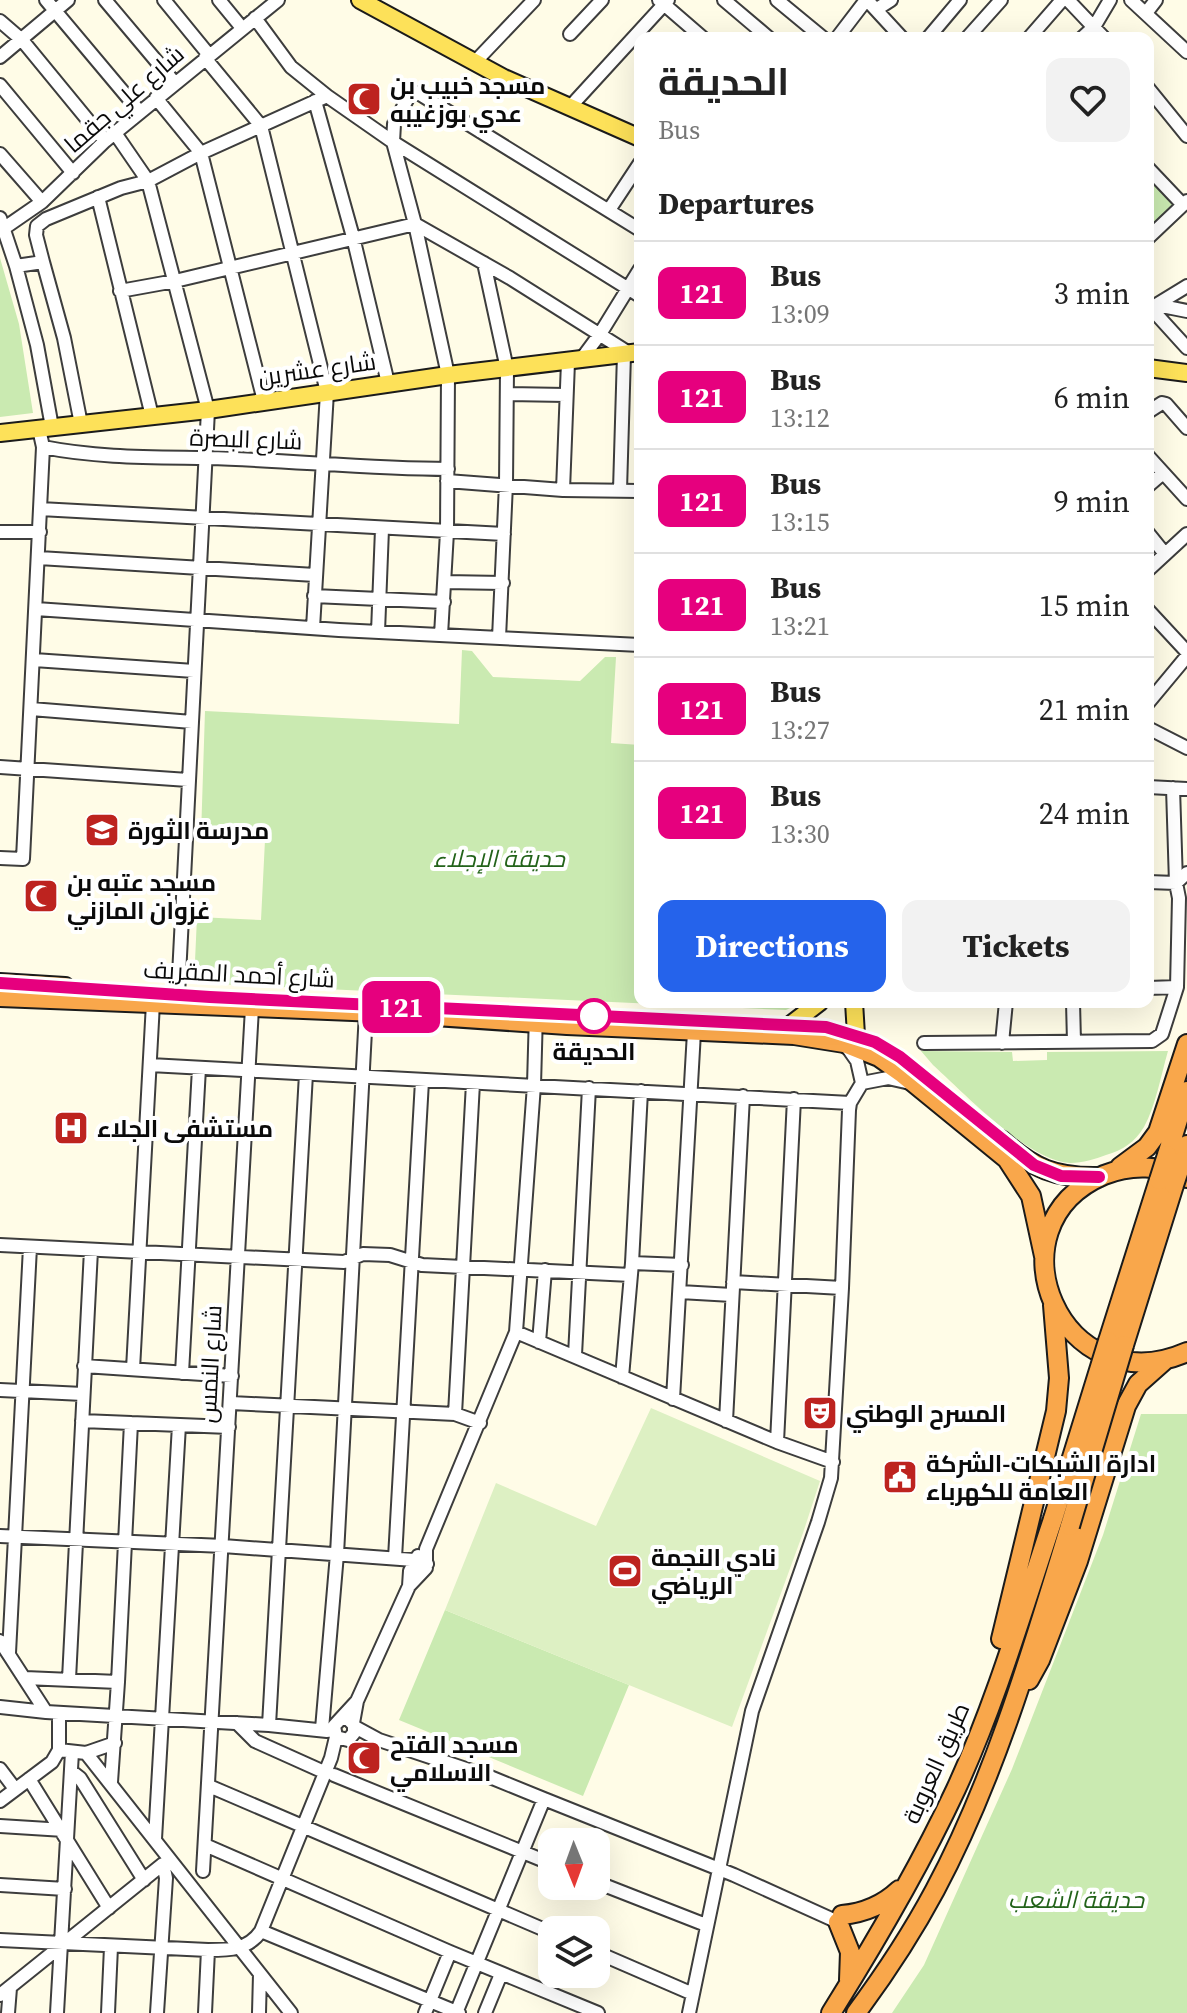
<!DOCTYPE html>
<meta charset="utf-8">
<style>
body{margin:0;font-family:"Source Serif 4",Cairo,serif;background:#f2f2f2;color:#222;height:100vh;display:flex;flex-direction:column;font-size:30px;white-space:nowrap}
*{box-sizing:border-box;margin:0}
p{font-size:26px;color:#767676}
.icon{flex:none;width:44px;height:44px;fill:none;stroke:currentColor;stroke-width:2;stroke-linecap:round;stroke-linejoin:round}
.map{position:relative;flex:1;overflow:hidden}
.details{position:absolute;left:634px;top:32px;width:520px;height:976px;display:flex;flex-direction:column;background:#fff;border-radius:16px;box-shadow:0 8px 32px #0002}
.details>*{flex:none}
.badge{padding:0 16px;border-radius:12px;font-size:28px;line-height:52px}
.needle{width:52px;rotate:179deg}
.controls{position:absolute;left:538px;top:1828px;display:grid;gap:16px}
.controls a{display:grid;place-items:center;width:72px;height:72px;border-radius:16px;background:#fff;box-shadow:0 8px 32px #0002;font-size:40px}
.map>.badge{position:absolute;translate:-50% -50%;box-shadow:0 0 0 4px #fff}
h2{padding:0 24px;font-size:30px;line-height:72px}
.round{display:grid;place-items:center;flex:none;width:84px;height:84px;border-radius:16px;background:#f2f2f2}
.summary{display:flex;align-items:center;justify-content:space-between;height:136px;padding:0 24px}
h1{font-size:38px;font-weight:700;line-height:60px}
.cta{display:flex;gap:16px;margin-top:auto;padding:16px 24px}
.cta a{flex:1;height:92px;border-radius:16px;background:#2563eb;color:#fff;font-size:32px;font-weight:700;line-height:92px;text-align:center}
.cta a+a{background:#f2f2f2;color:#222}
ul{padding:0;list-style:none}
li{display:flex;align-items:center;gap:24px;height:104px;padding:0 24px;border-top:2px solid #e0e0e0}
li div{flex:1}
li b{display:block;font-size:30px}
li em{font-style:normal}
li .badge{min-width:88px;font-weight:700;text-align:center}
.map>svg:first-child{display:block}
</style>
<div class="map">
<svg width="1187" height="2013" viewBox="0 0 1187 2013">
<rect width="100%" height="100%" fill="#fffce7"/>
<path fill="#caeab1" d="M1148,169L1183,205L1148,237Z
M0,258L19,324L33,413L0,417Z
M462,650L472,651L493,677L580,681L605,657H616L611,743L640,745V1002H803L786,1010L194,983L197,917L261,920L265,840L201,836L205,711L459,724Z
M921,1051L1012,1052L1013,1061L1047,1060V1052L1168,1051C1161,1075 1156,1105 1144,1127C1135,1142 1123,1150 1106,1155C1095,1159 1083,1163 1070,1163C1028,1161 964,1093 933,1065Z
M1141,1414H1187V2013H892L924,1965L1012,1769L1103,1535Z
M445,1610L629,1685L583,1796L399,1720Z"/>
<path fill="#ddf0c3" d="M651,1408L820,1481L803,1533L732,1727L445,1610L496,1483L596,1526Z"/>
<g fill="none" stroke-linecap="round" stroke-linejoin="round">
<g stroke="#3d3d3d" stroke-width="16">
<path id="minor" d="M46,0L140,112
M105,0L174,82
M164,0L209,55
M219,0L242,28
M659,0L703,38
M724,0L769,38
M777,0L823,38
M867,0L902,38
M1068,0L1104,38
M1131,0L1187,52
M877,9L891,0
M1146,13L1156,0
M255,18L291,67L327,96L393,142L640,296
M0,21L22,40L105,141
M570,34L602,0
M837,38L866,0
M928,38L960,0
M967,38L1001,0
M1029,38L1062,0
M1082,38L1094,27L1110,0
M0,57L68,0
M205,58L261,126L327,392L313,628
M475,62L534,0
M0,85L73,173
M1148,88L1187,136
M156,98L201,153L264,401
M315,101L353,237L388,383
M570,107L668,0
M115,133L148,181L208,410L178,995
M0,154L42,202
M1148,168L1183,205
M98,197L152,416
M609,210L640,163
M0,218L16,266L37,345L52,427
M0,231L42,202L105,141L278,0
M1148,238L1187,201
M43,262L36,235L37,226L46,219L121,188L148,181L201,153L327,96
M484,263L507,369L506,484L499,638
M16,266L43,262L64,338L81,424
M120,291L175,281L415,224L510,278L629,353
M1148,305L1187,348
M1157,305L1187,311
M1151,308L1187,286
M580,361L600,334L640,269
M507,394L566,395
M1148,412L1162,403L1166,404L1187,428
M43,447C98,458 152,457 208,458C288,460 368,469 448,469
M1148,456L1187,499
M447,481L563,490L640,491
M1148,486L1163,473
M563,490L568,362
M620,490L624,354
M40,509L504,534
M0,532H40
M1148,533L1165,554
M39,558L315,575
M1148,570L1187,534
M445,582L503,583
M314,596L444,602
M36,609L339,630L640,645
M1148,610L1187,652
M378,632L382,529
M441,635L447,532L448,375L415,224L393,142L394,124L409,96L418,93L640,230
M34,660L194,671
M1148,703L1187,656
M31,709L192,722
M1148,728L1187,748
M0,767L188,780
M1148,787L1187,789
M0,858L23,859L43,447L39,429
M1148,882L1176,883L1187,873
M1148,988L1177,987
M1073,1002L1074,1042
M924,1043L1152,1041L1162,1034L1177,987L1179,898L1176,883L1173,788
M1002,1043L1006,1002
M150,1065L850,1103
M862,1083L888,1078L910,1083
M0,1245L344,1262L363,1254L390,1255L422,1265L631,1275
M632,1263L682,1265
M733,1282L842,1288
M680,1292L732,1295
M516,1332L777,1442L833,1462
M539,1342L545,1270
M575,1355L589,1088
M84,1366L232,1376
M133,1369L153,1003
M182,1373L199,1068
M622,1377L632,1263L641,1091
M0,1390L83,1394
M673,1399L694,1032
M231,1403L455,1414L480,1423
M455,1414L473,1083
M82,1421L229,1427
M726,1421L743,1096
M777,1442L794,1099
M0,1536L223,1546L414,1560L427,1564
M395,1558L422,1081
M409,1586L426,1568V1549L516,1332L534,1085L536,1013
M0,1641L46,1712
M9,1653L30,1247
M25,1678L118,1682
M69,1679L91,1250
M0,1707L46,1712L269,1725L327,1731
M59,1713V1750L86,1753L115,1743
M342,1719H348L354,1725V1733L348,1740L336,1737L334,1726L357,1701
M237,1723L255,1741L324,1772
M353,1723L357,1701L409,1586L410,1571L418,1556
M269,1725L306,1074
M355,1727L379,1740L490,1777L544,1799L734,1875L838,1922
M322,1729L337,1554L366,1012
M86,1753L291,2013
M0,1769L15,1789
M71,1771L80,1778L144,1880
M334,1775L552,1864
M29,1779L109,1908
M111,1782L118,1682L131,1423
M209,1786L552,1933
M0,1801L52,1762L59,1750
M0,1826L64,1830
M155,1839L179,1425
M205,1845L450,1952L598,2013
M203,1871L252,1008
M596,1882L706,1925
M0,1885L65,1889
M261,1931L459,2013
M0,1940L208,1950C229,1950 248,1950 261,1931L331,1758L336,1737
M596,1952L693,1994
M0,1995L163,1864L171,1861
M8,2013L10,1988
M57,2013L72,1752
M108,2013L111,1947
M157,2013L166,1878L163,1864
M205,2013L208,1950
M259,2013L260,1974
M425,2013L450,1952
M456,2013L544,1799
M485,2013L501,1974
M689,2013L752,1711L818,1522L831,1478L842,1288L849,1110L850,1103L862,1083L857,1061L845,1044"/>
</g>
<g stroke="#1b1b1b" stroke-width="20">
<path id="major" d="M360,0L504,78L640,138
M1148,368L1187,373
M0,433L208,410L448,375L640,352
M854,1002L856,1035
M790,1025L820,1002"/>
</g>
<g stroke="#1b1b1b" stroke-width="22">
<path id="highway" d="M0,983L65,987
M0,997L377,1012L567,1025L794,1035L844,1043L879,1057L903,1074L1007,1159L1031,1196L1044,1256
M1001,1140C1034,1169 1055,1178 1099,1177
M1167,1155L1187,1091
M1182,1161L1187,1145
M1120,1167L1147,1147L1158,1132L1187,1044
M1187,1178C1161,1165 1131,1164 1104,1175C984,1226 1062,1407 1187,1352
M1108,1341L1159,1180
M1124,1345L1174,1185
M1001,1639L1056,1411L1059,1378L1053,1305
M1029,1680L1040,1660L1078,1561L1126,1406L1138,1384L1165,1360
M842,1915C864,1913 882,1906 899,1890
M838,1922L850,1952L849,1980
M831,2013C876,1941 920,1866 956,1789C996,1702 1023,1609 1053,1519
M856,2013C885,1974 912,1933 935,1890C995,1778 1033,1647 1070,1526"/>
</g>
<use href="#minor" stroke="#fff" stroke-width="12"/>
<use href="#major" stroke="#fde159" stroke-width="16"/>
<use href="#highway" stroke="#f9a74b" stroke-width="18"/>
<g stroke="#1b1b1b" stroke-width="22" stroke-linecap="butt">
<path id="highway-bridge" d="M1159,1180L1167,1155
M1174,1185L1182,1161
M1053,1519L1108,1341
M1070,1526L1124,1345"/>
</g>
<use href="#highway-bridge" stroke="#f9a74b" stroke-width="18"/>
</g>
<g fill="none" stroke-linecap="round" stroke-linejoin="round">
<g stroke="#fff" stroke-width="18">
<path id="line" d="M0,983L210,997L826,1027L875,1042L900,1057L1034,1165L1061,1176L1099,1177"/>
</g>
<use href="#line" stroke="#e6007e" stroke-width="12"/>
</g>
<defs>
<g id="mosque-square" transform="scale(1.8)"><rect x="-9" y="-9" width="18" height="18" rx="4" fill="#bd231f" stroke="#fff"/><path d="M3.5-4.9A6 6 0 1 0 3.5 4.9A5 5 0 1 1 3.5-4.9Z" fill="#fff"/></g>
<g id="school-square" transform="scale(1.8)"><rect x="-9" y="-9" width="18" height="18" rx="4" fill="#bd231f" stroke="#fff"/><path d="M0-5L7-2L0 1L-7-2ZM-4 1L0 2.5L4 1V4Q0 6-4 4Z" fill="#fff"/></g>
<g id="hospital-square" transform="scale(1.8)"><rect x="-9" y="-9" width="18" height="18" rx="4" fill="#bd231f" stroke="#fff"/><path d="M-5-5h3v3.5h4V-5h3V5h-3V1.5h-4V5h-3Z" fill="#fff"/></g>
<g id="theatre-square" transform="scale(1.8)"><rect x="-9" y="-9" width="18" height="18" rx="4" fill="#bd231f" stroke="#fff"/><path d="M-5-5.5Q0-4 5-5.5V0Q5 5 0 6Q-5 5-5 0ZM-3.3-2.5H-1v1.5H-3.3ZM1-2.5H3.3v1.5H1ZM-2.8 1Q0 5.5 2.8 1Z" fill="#fff"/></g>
<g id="civic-square" transform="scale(1.8)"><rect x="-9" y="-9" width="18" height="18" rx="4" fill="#bd231f" stroke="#fff"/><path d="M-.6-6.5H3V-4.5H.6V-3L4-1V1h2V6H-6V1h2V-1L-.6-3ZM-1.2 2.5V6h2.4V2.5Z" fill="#fff"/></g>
<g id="stadium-square" transform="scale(1.8)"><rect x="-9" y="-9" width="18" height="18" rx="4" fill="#bd231f" stroke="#fff"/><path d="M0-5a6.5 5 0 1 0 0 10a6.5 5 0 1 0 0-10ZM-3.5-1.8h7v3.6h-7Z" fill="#fff"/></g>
</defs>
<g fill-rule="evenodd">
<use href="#mosque-square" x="364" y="99"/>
<use href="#school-square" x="102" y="830"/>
<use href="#mosque-square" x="41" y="896"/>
<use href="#hospital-square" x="71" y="1128"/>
<use href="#theatre-square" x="820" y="1413"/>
<use href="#civic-square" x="900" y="1477"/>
<use href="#stadium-square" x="625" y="1571"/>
<use href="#mosque-square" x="364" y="1758"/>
</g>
<circle fill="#fff" stroke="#e6007e" stroke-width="4" cx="594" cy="1016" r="16"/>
<g text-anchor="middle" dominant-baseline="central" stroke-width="8" stroke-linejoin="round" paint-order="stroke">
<g font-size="24" font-weight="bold" fill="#0a0a0a" stroke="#fff" text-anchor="start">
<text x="390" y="85">مسجد خبيب بن<tspan x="390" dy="28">عدي بوزغيبه</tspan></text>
<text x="128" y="830">مدرسة الثورة</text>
<text x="67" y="882">مسجد عتبه بن<tspan x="67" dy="28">غزوان المازني</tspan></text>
<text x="97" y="1128">مستشفى الجلاء</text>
<text x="846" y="1413">المسرح الوطني</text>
<text x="926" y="1463">ادارة الشبكات-الشركة<tspan x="926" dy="28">العامة للكهرباء</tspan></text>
<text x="651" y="1557">نادي النجمة<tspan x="651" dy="28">الرياضي</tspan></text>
<text x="390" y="1744">مسجد الفتح<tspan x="390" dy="28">الاسلامي</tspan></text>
</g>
<g font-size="24" fill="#0a0a0a" stroke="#fff">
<text transform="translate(124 99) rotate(-41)">شارع علي جقما</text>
<text transform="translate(317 369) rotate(-8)">شارع عشرين</text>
<text transform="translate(246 439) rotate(2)">شارع البصرة</text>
<text transform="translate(239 974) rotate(3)">شارع أحمد المقريف</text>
<text transform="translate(210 1364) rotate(-87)">شارع النمس</text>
<text transform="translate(936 1763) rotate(-66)">طريق العروبة</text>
</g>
<g font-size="24" font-style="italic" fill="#23631a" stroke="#fff">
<text x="499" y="858">حديقة الإجلاء</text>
<text x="1076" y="1899">حديقة الشعب</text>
</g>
<g font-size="24" font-weight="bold" fill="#0a0a0a" stroke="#fff">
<text x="594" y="1051">الحديقة</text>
</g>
</g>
</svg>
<div class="controls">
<a><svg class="needle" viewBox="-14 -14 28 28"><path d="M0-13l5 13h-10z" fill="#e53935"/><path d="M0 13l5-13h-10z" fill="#767676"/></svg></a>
<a><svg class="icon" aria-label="layers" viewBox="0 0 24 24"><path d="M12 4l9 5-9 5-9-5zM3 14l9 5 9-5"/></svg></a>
</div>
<b class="badge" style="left:401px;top:1007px;background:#e6007e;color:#fff">121</b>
<section class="details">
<div class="summary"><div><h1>الحديقة</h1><p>Bus</p></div><a class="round"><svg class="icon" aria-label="heart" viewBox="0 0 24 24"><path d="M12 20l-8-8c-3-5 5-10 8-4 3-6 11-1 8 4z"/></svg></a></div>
<h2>Departures</h2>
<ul>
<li><span class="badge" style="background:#e6007e;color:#fff">121</span><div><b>Bus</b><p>13:09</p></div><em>3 min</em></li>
<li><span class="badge" style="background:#e6007e;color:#fff">121</span><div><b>Bus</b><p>13:12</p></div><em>6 min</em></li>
<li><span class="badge" style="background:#e6007e;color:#fff">121</span><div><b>Bus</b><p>13:15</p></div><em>9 min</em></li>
<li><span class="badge" style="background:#e6007e;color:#fff">121</span><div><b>Bus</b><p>13:21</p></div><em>15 min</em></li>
<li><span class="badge" style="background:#e6007e;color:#fff">121</span><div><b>Bus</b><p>13:27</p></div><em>21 min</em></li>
<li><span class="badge" style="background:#e6007e;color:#fff">121</span><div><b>Bus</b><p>13:30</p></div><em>24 min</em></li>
</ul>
<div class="cta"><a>Directions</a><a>Tickets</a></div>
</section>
</div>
